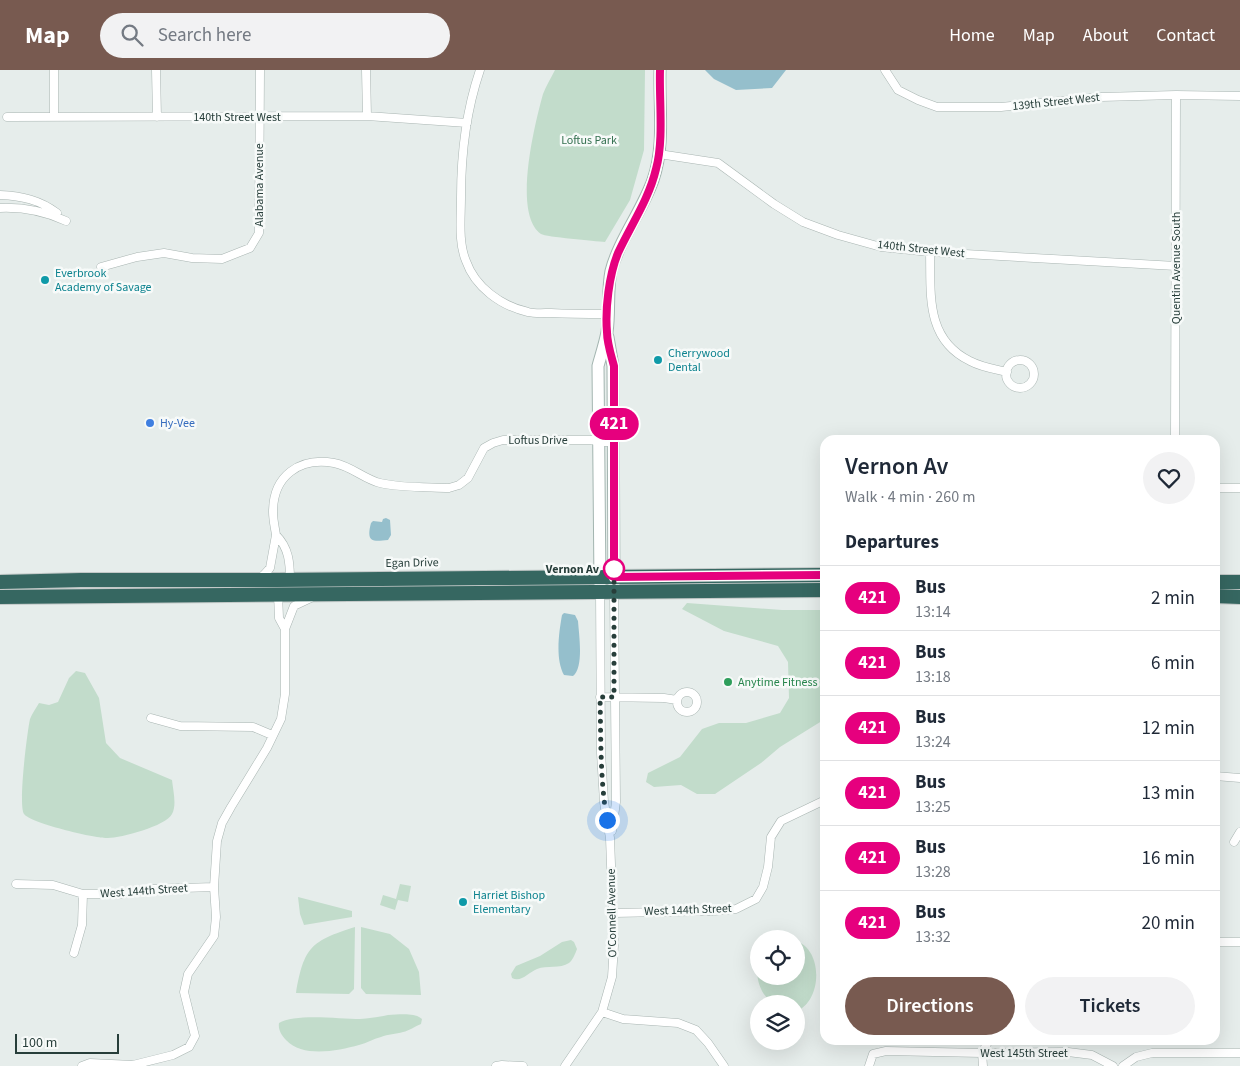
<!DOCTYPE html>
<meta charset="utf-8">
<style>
body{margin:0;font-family:"Source Sans 3",sans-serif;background:#f2f2f3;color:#1f2937;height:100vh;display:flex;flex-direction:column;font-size:19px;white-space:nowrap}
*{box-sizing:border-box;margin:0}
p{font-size:16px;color:#747a83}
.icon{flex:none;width:28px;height:28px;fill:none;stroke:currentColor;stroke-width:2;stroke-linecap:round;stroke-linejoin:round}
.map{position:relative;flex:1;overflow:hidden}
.panel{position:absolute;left:820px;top:365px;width:400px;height:610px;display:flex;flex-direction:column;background:#fff;border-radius:15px;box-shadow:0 5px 20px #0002}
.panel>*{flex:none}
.badge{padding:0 10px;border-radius:16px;font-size:18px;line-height:32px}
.controls{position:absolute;left:750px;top:860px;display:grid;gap:10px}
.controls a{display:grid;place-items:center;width:55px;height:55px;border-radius:50%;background:#fff;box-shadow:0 5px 20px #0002;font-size:25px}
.scale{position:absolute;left:15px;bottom:12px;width:104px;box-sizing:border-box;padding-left:5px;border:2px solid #273e3a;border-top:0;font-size:14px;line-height:18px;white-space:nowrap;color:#273e3a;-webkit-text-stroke:4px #f7faf9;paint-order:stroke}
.you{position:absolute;width:25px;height:25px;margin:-12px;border:4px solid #fff;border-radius:50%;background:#1a73e8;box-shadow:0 0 0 8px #1a73e833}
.map>.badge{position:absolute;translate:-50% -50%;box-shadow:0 0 0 2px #fff}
h2{padding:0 25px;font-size:19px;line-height:45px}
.round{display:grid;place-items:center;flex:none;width:52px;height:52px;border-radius:26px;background:#f2f2f3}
.headline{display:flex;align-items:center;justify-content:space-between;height:85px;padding:0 25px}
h1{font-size:24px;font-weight:600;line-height:38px}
.action{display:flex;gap:10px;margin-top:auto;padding:10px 25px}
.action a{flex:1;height:58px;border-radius:30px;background:#785a50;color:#fff;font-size:20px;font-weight:600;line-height:58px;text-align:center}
.action a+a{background:#f2f2f3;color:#1f2937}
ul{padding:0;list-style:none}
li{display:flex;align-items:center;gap:15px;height:65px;padding:0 25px;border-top:1px solid #e0e1e3}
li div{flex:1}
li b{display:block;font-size:19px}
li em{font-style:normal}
li .badge{min-width:55px;font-weight:700;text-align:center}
header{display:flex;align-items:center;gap:30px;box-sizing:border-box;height:70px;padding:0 25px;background:#785a50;color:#fff}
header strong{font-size:24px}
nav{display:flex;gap:28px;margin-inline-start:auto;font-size:18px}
.search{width:350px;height:45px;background:#f2f2f3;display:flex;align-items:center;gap:12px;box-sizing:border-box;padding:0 18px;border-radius:28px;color:#747a83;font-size:19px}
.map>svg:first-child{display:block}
</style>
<header>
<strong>Map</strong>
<div class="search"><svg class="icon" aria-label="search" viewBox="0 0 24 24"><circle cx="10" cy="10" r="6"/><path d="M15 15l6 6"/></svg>Search here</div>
<nav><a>Home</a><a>Map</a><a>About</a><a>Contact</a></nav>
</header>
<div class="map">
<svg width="1240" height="996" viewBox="0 0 1240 996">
<rect width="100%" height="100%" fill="#e6edeb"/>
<path fill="#c2dccb" d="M555,0H645L644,80L630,130L605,172C595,171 546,167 541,164C512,144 535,53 543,24C546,16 551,8 555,0Z
M687,533L782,540H825V649L780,677L761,693L715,724H697L681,715L654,717L646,712L648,703L680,687L702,659L719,653H746L780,643L789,628L788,592L778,576L724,561L682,539Z
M76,601L85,603L99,628L106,673L120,688L172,710C173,720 177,735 172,744C166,756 121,768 108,768C97,769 30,753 24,744C18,735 27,663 30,649C32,644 36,638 39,633L49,635L58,632L69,608Z
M400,814L411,816L408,832L398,830L395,840L380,835L383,825L396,829Z
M298,827L352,841V847L304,855L300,844Z
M355,857L354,919L349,924L296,923C304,877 311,871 355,857Z
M361,857L390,864L409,879L419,902L421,925L366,924L361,918Z
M571,870L574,872L577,879C575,884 573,890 569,893C560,899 547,895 537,899C529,902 521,913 512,908L511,904L516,896L540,886L562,872Z
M796,871C824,880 822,932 796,941V934H772C769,930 764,925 762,921C755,908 756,889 759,875V906H796Z
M388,945C398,945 414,942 422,949L421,954C415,956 409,961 403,962C396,964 388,964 381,967C373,969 367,973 359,975C337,981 303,988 286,970C281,965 278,959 279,953C295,943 340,949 360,949C370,948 379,947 388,945Z"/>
<path fill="#95bfcc" d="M705,0H786L772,18L736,20L714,9Z
M386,448L390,450L391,465L388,470C372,472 366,472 371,453L373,451L382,452L383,449Z
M564,543L575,545L578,551C579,565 584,597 573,606L564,605C555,589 559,562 562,545Z"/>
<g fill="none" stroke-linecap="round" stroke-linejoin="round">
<g stroke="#a9b5b2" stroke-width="9">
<path id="street" d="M54,0V46
M156,0L157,47
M366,0L367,46
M480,0C466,41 461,84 461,127C461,148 458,172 466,191C475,217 501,236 528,242C535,244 544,243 551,243C570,244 589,244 608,244
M885,0L898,20L918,30L937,37H1001L1101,27L1176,25L1240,26
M7,47L367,46L467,53
M659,84L718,93L774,134L803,152L838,165L881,177L930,182L1176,196
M0,125C22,126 40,130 57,143
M0,138C24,137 44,141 66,151
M930,182C931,224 925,269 970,291C981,297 994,299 1007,302
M101,197L137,187L164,183L192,188L222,189L250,178L259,163L260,0
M1006 304a14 14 0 1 1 28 0a14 14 0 1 1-28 0Z
M1175,370L1176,25
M1215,418H1240
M276,465C275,458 273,450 273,442C273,406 299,387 334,393C351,396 364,409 380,413C401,418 428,417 449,418L459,415L468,408L484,378L493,373L503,370H592L600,372H614
M259,510L270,498L276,465C289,478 290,493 290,510
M278,524L279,548L285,559L294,536L311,528
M677 632a10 10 0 1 1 20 0a10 10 0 1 1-20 0Z
M600,627L664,628L677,630
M151,648L180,656L253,657L272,665
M1215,706L1240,708
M612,761L616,732L614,521
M1234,772L1240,762
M16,814L53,815L83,824H122L151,819L214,817
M614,843L713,841L736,839L756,829L763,817L768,797L771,767L781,751L825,730
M1215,872H1240
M74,883L82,855L83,824
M602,942L623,949L678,953L696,960L708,973L724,996
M82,996L90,993L133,995L173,985L189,977L195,966L184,922L188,904L214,866L216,847L214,817L217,771L222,753L231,737L267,678L281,649L285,624V559
M496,996L502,995L523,996
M565,996L602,942L612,907L614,875L610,768L604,732L601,683L600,521
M869,996L873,984L886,981L982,983L1068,982L1092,985L1113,996
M983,996L982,983L989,970
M1123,996L1136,987L1152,983H1240"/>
</g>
<g stroke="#a3b5b0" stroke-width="13">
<path id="secondary" d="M608,267L613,296L614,521
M600,515L598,296C601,285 605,273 607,262C610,242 607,221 611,201C619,170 642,141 653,110C665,76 659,36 660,0"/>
</g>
<g stroke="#c3c9c8" stroke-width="16">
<path id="highway" d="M0,512L81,510H277L825,505
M1215,512H1240
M1215,526L1240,527
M0,527L825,520"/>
</g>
<use href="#street" stroke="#fff" stroke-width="8"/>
<use href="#secondary" stroke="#fff" stroke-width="11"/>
<use href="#highway" stroke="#366761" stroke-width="14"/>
</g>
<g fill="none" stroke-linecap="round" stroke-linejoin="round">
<g stroke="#fff" stroke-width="11">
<path id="line" d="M660,0C659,30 664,71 656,99C649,129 631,155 618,183C609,205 605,239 607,262C607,273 611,285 614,296V507L825,505"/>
</g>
<use href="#line" stroke="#e6007e" stroke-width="8"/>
<path stroke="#273e3a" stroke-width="5" stroke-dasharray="0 9" d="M607,750C600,710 601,668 600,627H614V496V499"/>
</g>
<g fill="#0f9aa8" stroke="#f7faf9" stroke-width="2">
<circle cx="45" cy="210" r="5"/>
<circle cx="658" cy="290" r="5"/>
<circle cx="463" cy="832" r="5"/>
</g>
<circle fill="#3f7fe0" stroke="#f7faf9" stroke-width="2" cx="150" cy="353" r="5"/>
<circle fill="#fff" stroke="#e6007e" stroke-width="2.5" cx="614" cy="499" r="10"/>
<circle fill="#2e9e5b" stroke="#f7faf9" stroke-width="2" cx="728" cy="612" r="5"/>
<g text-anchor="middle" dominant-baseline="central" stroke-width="5" stroke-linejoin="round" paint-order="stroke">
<g font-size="12" fill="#273e3a" stroke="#f7faf9">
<text transform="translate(1056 32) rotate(-6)">139th Street West</text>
<text x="237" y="47">140th Street West</text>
<text transform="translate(259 115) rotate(-90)">Alabama Avenue</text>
<text transform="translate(921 179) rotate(6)">140th Street West</text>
<text transform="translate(1176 198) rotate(-90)">Quentin Avenue South</text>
<text x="538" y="370">Loftus Drive</text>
<text transform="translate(412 493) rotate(-1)">Egan Drive</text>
<text transform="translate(144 821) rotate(-4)">West 144th Street</text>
<text transform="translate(688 840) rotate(-2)">West 144th Street</text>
<text transform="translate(612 843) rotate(-91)">O'Connell Avenue</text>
<text x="1024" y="983">West 145th Street</text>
</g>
<g font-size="12" fill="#357151" stroke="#f7faf9">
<text x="589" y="70">Loftus Park</text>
</g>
<g font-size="12" fill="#0d838f" stroke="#f7faf9" text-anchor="start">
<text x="55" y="203">Everbrook<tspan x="55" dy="14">Academy of Savage</tspan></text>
<text x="668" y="283">Cherrywood<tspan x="668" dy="14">Dental</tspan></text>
<text x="473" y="825">Harriet Bishop<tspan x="473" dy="14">Elementary</tspan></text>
</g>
<g font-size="12" fill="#366cbe" stroke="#f7faf9" text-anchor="start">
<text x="160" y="353">Hy-Vee</text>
</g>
<g font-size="12" font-weight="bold" fill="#273e3a" stroke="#f7faf9" text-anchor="end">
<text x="599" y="499">Vernon Av</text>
</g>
<g font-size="12" fill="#27864d" stroke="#f7faf9" text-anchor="start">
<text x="738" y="612">Anytime Fitness</text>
</g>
</g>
</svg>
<div class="controls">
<a><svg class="icon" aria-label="locate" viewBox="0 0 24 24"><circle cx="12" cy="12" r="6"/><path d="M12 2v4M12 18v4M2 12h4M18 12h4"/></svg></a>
<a><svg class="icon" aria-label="layers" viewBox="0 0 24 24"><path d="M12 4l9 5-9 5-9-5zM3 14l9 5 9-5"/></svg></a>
</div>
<div class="scale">100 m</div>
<div class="you" style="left:607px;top:750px"></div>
<b class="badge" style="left:614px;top:354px;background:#e6007e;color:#fff">421</b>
<section class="panel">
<div class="headline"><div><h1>Vernon Av</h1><p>Walk · 4 min · 260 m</p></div><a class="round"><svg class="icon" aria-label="heart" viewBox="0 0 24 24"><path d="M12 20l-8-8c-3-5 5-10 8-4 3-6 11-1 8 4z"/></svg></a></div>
<h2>Departures</h2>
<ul>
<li><span class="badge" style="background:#e6007e;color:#fff">421</span><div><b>Bus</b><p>13:14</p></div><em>2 min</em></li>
<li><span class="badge" style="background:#e6007e;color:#fff">421</span><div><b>Bus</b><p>13:18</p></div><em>6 min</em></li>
<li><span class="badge" style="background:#e6007e;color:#fff">421</span><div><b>Bus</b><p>13:24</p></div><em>12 min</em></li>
<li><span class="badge" style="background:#e6007e;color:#fff">421</span><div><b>Bus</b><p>13:25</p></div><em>13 min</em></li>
<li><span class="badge" style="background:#e6007e;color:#fff">421</span><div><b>Bus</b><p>13:28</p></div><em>16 min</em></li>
<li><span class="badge" style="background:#e6007e;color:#fff">421</span><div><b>Bus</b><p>13:32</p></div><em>20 min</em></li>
</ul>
<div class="action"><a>Directions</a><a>Tickets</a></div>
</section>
</div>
